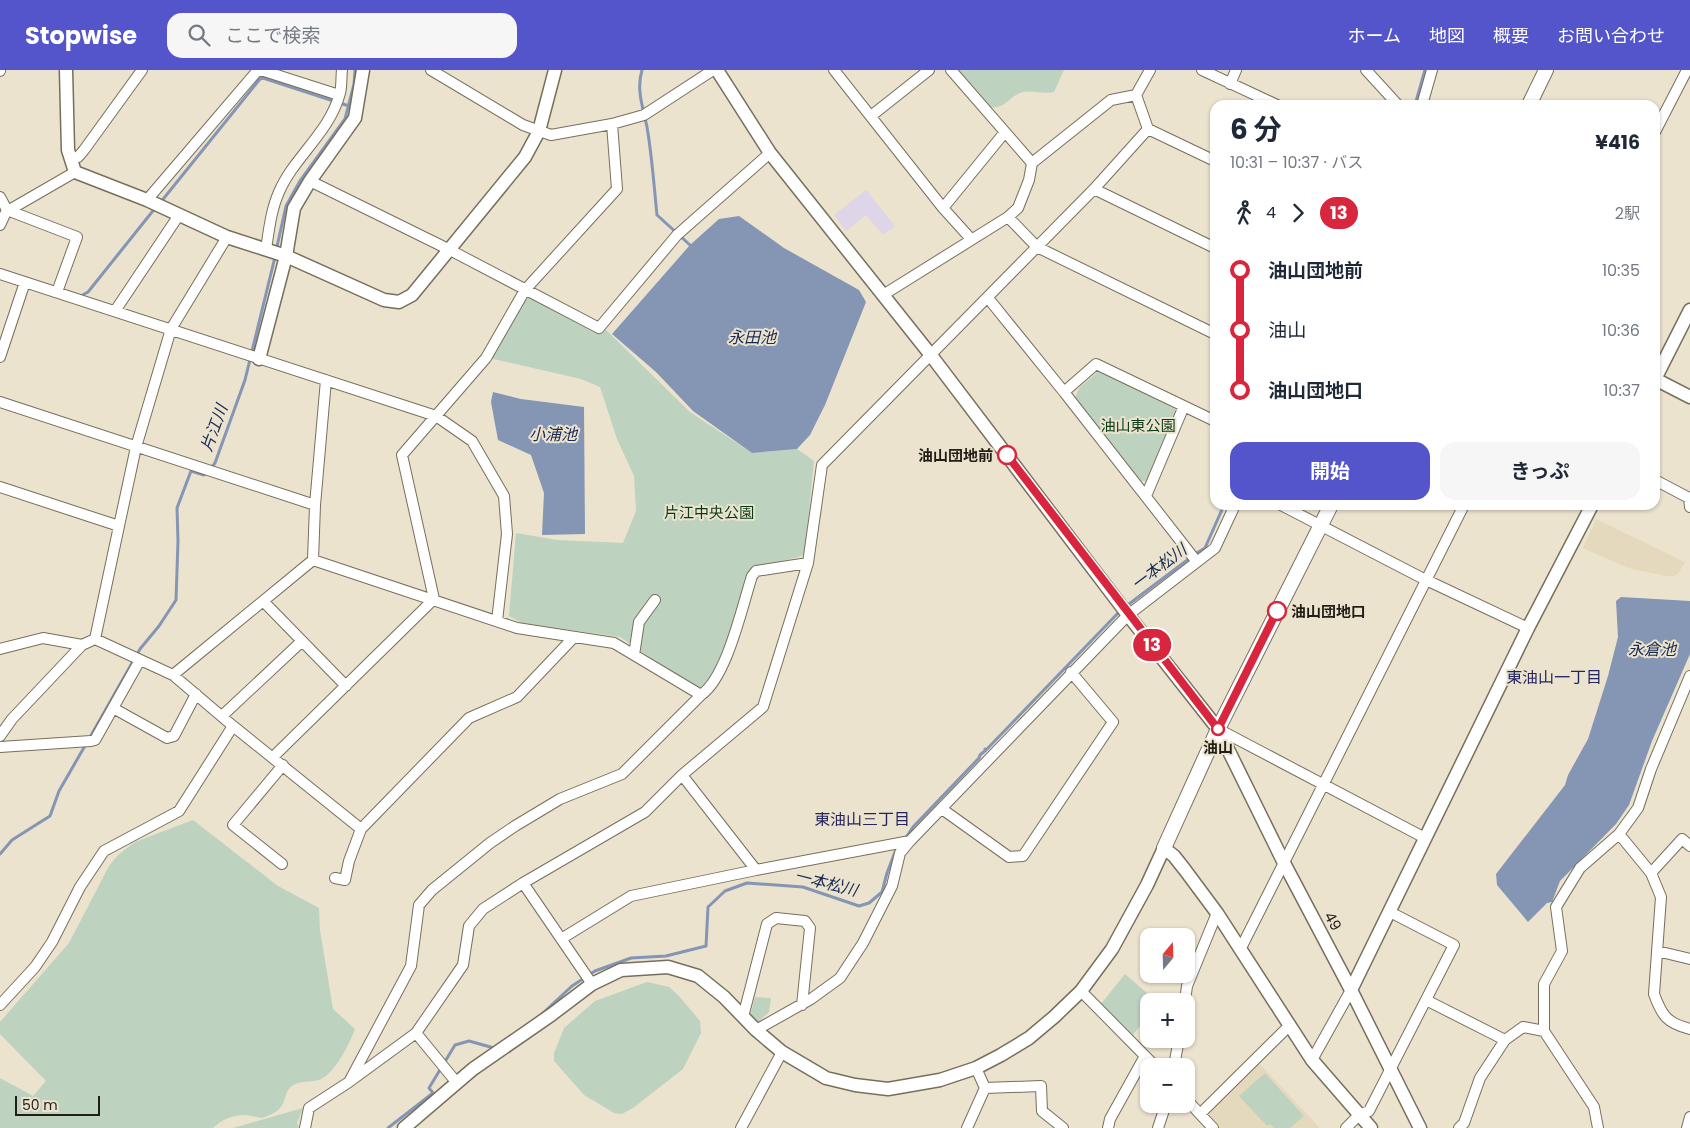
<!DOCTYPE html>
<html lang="ja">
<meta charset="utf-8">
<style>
body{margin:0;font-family:Poppins,"Noto Sans JP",sans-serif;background:#f6f6f7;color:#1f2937;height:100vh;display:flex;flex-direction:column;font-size:19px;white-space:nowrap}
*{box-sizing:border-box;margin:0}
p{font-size:16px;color:#747a83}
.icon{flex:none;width:28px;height:28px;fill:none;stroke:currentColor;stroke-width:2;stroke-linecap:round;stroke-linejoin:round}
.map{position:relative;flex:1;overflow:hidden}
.sheet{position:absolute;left:1210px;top:30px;width:450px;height:410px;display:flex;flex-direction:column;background:#fff;border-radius:15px;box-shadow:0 1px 4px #0004}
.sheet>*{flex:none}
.badge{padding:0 10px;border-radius:16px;font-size:18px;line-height:32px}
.needle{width:32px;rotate:19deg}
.tools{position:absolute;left:1140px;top:858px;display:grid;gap:10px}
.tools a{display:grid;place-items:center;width:55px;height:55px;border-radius:10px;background:#fff;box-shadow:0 1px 4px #0004;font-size:25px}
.scale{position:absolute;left:15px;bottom:12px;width:85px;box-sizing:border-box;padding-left:5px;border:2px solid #211e16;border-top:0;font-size:14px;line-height:18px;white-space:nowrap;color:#211e16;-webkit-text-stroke:4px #ebe3ce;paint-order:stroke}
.map>.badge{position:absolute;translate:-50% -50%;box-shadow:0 0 0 2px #fff}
.legs{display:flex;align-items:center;gap:8px;height:55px;padding:0 20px;font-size:16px}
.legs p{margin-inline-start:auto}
.overview{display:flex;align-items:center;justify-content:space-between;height:85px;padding:0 20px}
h1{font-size:28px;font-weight:700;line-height:38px}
.primary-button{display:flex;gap:10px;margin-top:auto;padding:10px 20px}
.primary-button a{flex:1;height:58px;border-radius:15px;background:#5454cb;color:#fff;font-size:20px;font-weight:700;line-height:58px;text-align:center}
.primary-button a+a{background:#f6f6f7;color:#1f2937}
ul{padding:0 20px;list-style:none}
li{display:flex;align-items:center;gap:18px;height:60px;font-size:19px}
li i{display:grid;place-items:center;width:8px;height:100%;margin:0 6px;background:currentColor}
li i::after{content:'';width:12px;height:12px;margin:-6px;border:4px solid;border-radius:50%;background:#fff}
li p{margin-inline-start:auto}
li:first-child i{background:linear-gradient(#0000 50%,currentColor 0)}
li:last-child i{background:linear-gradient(currentColor 50%,#0000 0)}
header{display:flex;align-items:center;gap:30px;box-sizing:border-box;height:70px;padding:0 25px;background:#5454cb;color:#fff}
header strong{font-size:24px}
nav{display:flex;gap:28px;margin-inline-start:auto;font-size:18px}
.search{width:350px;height:45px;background:#f6f6f7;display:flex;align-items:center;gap:12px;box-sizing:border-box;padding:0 18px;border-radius:15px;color:#747a83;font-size:19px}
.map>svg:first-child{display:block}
</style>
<header>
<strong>Stopwise</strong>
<div class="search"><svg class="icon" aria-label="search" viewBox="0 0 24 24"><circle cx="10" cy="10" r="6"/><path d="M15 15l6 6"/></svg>ここで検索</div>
<nav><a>ホーム</a><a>地図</a><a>概要</a><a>お問い合わせ</a></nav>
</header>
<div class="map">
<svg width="1690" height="1058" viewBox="0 0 1690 1058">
<rect width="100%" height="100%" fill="#ebe3ce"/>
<path fill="#e4d9bc" d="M1596,449L1685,492L1678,504L1674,506H1666L1628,498L1583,478Z
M1257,991L1320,1058H1216L1203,1044Z"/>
<path fill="#dfd5e9" d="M866,120L895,156L883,165L866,145L846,161L834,145Z"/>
<path fill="#bed2c0" d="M957,0H1064L1054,22C1042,25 1029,18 1018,24C1008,29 1002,40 990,37Z
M531,226L541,230L593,262H599L605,259L690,342L752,383L797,379L814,391L805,481L802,486L756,498L736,544L719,593L706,618L697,619L620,567L522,553L509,546L516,463L557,470L623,473L636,441L634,406L617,369L600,317L581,309L489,288L522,232Z
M1100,300L1175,339L1178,344L1147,411H1140L1075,328L1079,318Z
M193,750L278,816L319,838L320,860L333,939L355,959C350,973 335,1003 321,1009C313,1013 299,1010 292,1016C281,1024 290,1036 270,1045C269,1045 265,1047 263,1048C257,1048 250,1045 244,1045C233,1045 221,1050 213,1058H0V1008L33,1026L46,1011L0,964V952L69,873L109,796L118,785L135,772Z
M1125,904L1156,931H1149V944L1133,965L1101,934Z
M647,912L669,917L679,926L700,951L701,963L683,999L633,1038L622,1044L614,1043L584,1025L554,991V983L564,958L595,931Z
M755,927L771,928L769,942L756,954L749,950Z
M1265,1003L1304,1046L1290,1058H1274L1270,1054L1267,1056L1239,1026Z
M303,1038L297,1053L299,1058H233Z"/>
<path fill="#8595b4" d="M739,146L784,178L859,220L866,232L825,335L810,365L797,379L752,383L693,341L656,302L612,264L690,175L719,149Z
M493,322L521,329L584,337L585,464L542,465L544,423L531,385L498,370L491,332Z
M1621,527L1690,531V584L1652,671L1629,735L1616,754L1560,811L1552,832L1547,833L1528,852L1497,815L1496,804L1565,715L1568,705L1588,669L1608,606L1618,567L1616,531Z"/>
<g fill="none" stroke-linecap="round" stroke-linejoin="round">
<path stroke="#8595b4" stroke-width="3" d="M642,0C636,20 643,37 647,57C652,86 654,116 657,145L690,175
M1415,35L1425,0
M160,133L260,9L263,8L349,36
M276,181L286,136L300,111L345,49L354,14L355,0
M79,227L88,222L156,137
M211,398L215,393L245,310L275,187
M1195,484L1205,478L1224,435
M1125,537L1190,488
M89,669L140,579L159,556L176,530L178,471L177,438L191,401L204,405L207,402
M905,769L913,757L979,688L980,685L986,680L985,679H987L1120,541
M0,784L12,770L50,746L59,721L86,674
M542,944L572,916L595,901L631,888L666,886L706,876L708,837L725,821L747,813L803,817L859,836L869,833L882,822L887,803L895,782
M388,1058L433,1023L429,1018L455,975L469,971L494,978"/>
<g stroke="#766f5c" stroke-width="12">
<path id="minor" d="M261,0L339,25
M431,0L523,55L551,65L612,54
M834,0L943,138L971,169
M951,0L1032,93
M1202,0L1277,35
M1366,0L1398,35
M0,1V0
M1230,14L1236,0
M1422,35L1432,0
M871,46L929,0
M1148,59L1215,91
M1655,62L1687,0
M70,88L78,87L84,80L142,0
M310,111L448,179L599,258L677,165L770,83
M1094,119L1215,178
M0,127L7,140L77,167L57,222
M147,130L258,0
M943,138L1005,62
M1008,147L1037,177L1215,264
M0,155L7,140L11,139L75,102
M266,179C269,160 271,140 279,122C294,87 330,62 340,23C342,16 341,8 342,0
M0,204L436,346L472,371L504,426L507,464L497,551
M883,225L1008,147L1018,138L1029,110L1032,93L1111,30L1136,25
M988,228L1064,322L1096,294L1215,351
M115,241L179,145
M0,287L25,212
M1064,322L1197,492
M0,332L315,435
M1655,410L1689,428L1690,437
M0,417L119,456L136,377L171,259L227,167
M1146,426L1184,336
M1281,435L1422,508L1528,558
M313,490L517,558L614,573L701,625L622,704L560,729L515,756L490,773L432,820L419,835L411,896L349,1012
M263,531L346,616
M95,569L173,605L233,656L361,759L349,791L345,810L335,808
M0,579L43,568L82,575
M634,585L639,552L655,530
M173,605L313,490L315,435L326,310
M1690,606L1651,699L1638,738L1619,764L1651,803L1661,827L1654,924C1662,946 1667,953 1690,959
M701,625C727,607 742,537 752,506L756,501L808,493
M113,638L167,668L174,666L196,624
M222,646L301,572
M1218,659L1425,768
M0,666L12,649L82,575L95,569L119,456
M0,677L91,671L95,670L140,590
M273,687L434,529L402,385L486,288L525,220L617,119L612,54L644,45L713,0
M682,705L756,800L910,771
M942,739L1009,787L1023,786L1113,652L1071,602
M361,759L469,648L517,627L574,567
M282,794L233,755L283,695
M1651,803L1682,769L1690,776
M561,869L631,826L756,800
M1241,878L1464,435
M1657,881L1690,889
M592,914L523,813L645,742L682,705L763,637L808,493L822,395L1094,119L1148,59L1136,25L1150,0
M1081,921L1155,996
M1426,930L1505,970
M1185,931L1187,916L1217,843
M0,935L35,897L52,872L80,817L104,781L179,741L233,656
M743,947L767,854L776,848L805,851L810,858L802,935
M756,960L811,929L840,908L863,873L892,816L900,783L910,771L1128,545L1215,478L1235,435
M416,963L457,1013
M1312,990L1351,920
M1174,996L1179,969
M985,1018L1041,1016L1042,1041L1063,1058
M1186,1029L1213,1058
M1200,1044L1289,956
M305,1058L309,1038L349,1012L416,963L463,895L469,856L483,839L523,813
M741,1058L782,982
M967,1058L985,1018L976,998
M1108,1058L1110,1049L1145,986
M1158,1058L1166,1034
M1346,1058L1359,1045L1369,1041L1454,875L1390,842
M1459,1058L1464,1053L1480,1008L1505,970L1523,957L1544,961
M1598,1058L1594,1037L1544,961V914L1562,881L1556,837L1580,798L1619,764
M1687,1058L1690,1047"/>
</g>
<g stroke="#766f5c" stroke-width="15">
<path id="tertiary" d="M66,0L68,80L75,102L147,130L227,167L286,186L384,230L399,232L412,225L525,87L539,61L555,0
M717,0L770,83L930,284L1128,545L1218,659L1284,793L1351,920L1420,1058
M259,289L286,186L294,138L310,111L355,48L363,0
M1655,309L1690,240
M1655,309L1690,327
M1351,920L1528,558L1592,435
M404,1058L473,999L551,945L592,914L621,900L668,897L698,906L724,927L756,960L782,982L826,1008L855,1015L888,1019L940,1010L976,998L1001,985L1029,968L1054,947L1081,921L1112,879L1147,815L1164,778L1174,786L1185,800L1217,843L1312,990L1371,1058"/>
</g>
<g stroke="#766f5c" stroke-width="16">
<path id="secondary" d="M1529,35L1546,0
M1164,778L1218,659L1331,435"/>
</g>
<use href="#minor" stroke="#fff" stroke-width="10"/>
<use href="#tertiary" stroke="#fff" stroke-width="12"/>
<use href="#secondary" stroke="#fff" stroke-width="14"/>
</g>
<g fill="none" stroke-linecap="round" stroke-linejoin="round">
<g stroke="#fff" stroke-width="11">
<path id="line-1" d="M1007,385L1218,659L1277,541"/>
</g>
<use href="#line-1" stroke="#d7263d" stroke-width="8"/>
</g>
<g fill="#fff" stroke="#d7263d" stroke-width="2.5">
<circle cx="1007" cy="385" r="9"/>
<circle cx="1277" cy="541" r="9"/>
<circle cx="1218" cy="659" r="6"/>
</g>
<g text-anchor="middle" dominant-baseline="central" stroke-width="4" stroke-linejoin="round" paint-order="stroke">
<g font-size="15" fill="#093a16" stroke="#ebe3ce">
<text x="1138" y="355">油山東公園</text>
<text x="709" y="442">片江中央公園</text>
</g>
<g font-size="15" font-weight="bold" fill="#211e16" stroke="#ebe3ce" text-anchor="end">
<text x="993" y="385">油山団地前</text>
<text x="1291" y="541" text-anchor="start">油山団地口</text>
<text x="1218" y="677" text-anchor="middle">油山</text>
</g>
<g font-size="15" fill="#211e16" stroke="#ebe3ce">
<text transform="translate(1333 851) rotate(62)">49</text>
</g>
<g font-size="16" font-style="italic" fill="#172a53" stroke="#ebe3ce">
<text x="752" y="267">永田池</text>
<text transform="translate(214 358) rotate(-70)">片江川</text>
<text x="553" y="364">小浦池</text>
<text transform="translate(1159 497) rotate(-37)">一本松川</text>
<text x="1652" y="579">永倉池</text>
<text transform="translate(826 813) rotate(14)">一本松川</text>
</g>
<g font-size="16" fill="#24255e" stroke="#ebe3ce">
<text x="1554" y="607">東油山一丁目</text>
<text x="862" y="749">東油山三丁目</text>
</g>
</g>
</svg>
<div class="tools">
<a><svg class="needle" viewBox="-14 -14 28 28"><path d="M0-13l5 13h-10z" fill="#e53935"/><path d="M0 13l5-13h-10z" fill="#747a83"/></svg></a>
<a>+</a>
<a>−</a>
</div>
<div class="scale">50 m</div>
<b class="badge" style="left:1152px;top:575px;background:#d7263d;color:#fff">13</b>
<section class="sheet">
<div class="overview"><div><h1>6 分</h1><p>10:31 – 10:37 · バス</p></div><b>¥416</b></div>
<div class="legs"><svg class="icon" aria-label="walk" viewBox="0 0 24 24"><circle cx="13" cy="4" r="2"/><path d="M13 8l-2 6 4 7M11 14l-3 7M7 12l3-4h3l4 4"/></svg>4<svg class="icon" aria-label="forward" viewBox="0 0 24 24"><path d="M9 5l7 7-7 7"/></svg><b class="badge" style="background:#d7263d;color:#fff">13</b><p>2駅</p></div>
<ul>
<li><i style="color:#d7263d"></i><b>油山団地前</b><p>10:35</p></li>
<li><i style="color:#d7263d"></i><span>油山</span><p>10:36</p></li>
<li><i style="color:#d7263d"></i><b>油山団地口</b><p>10:37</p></li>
</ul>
<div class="primary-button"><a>開始</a><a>きっぷ</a></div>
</section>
</div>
